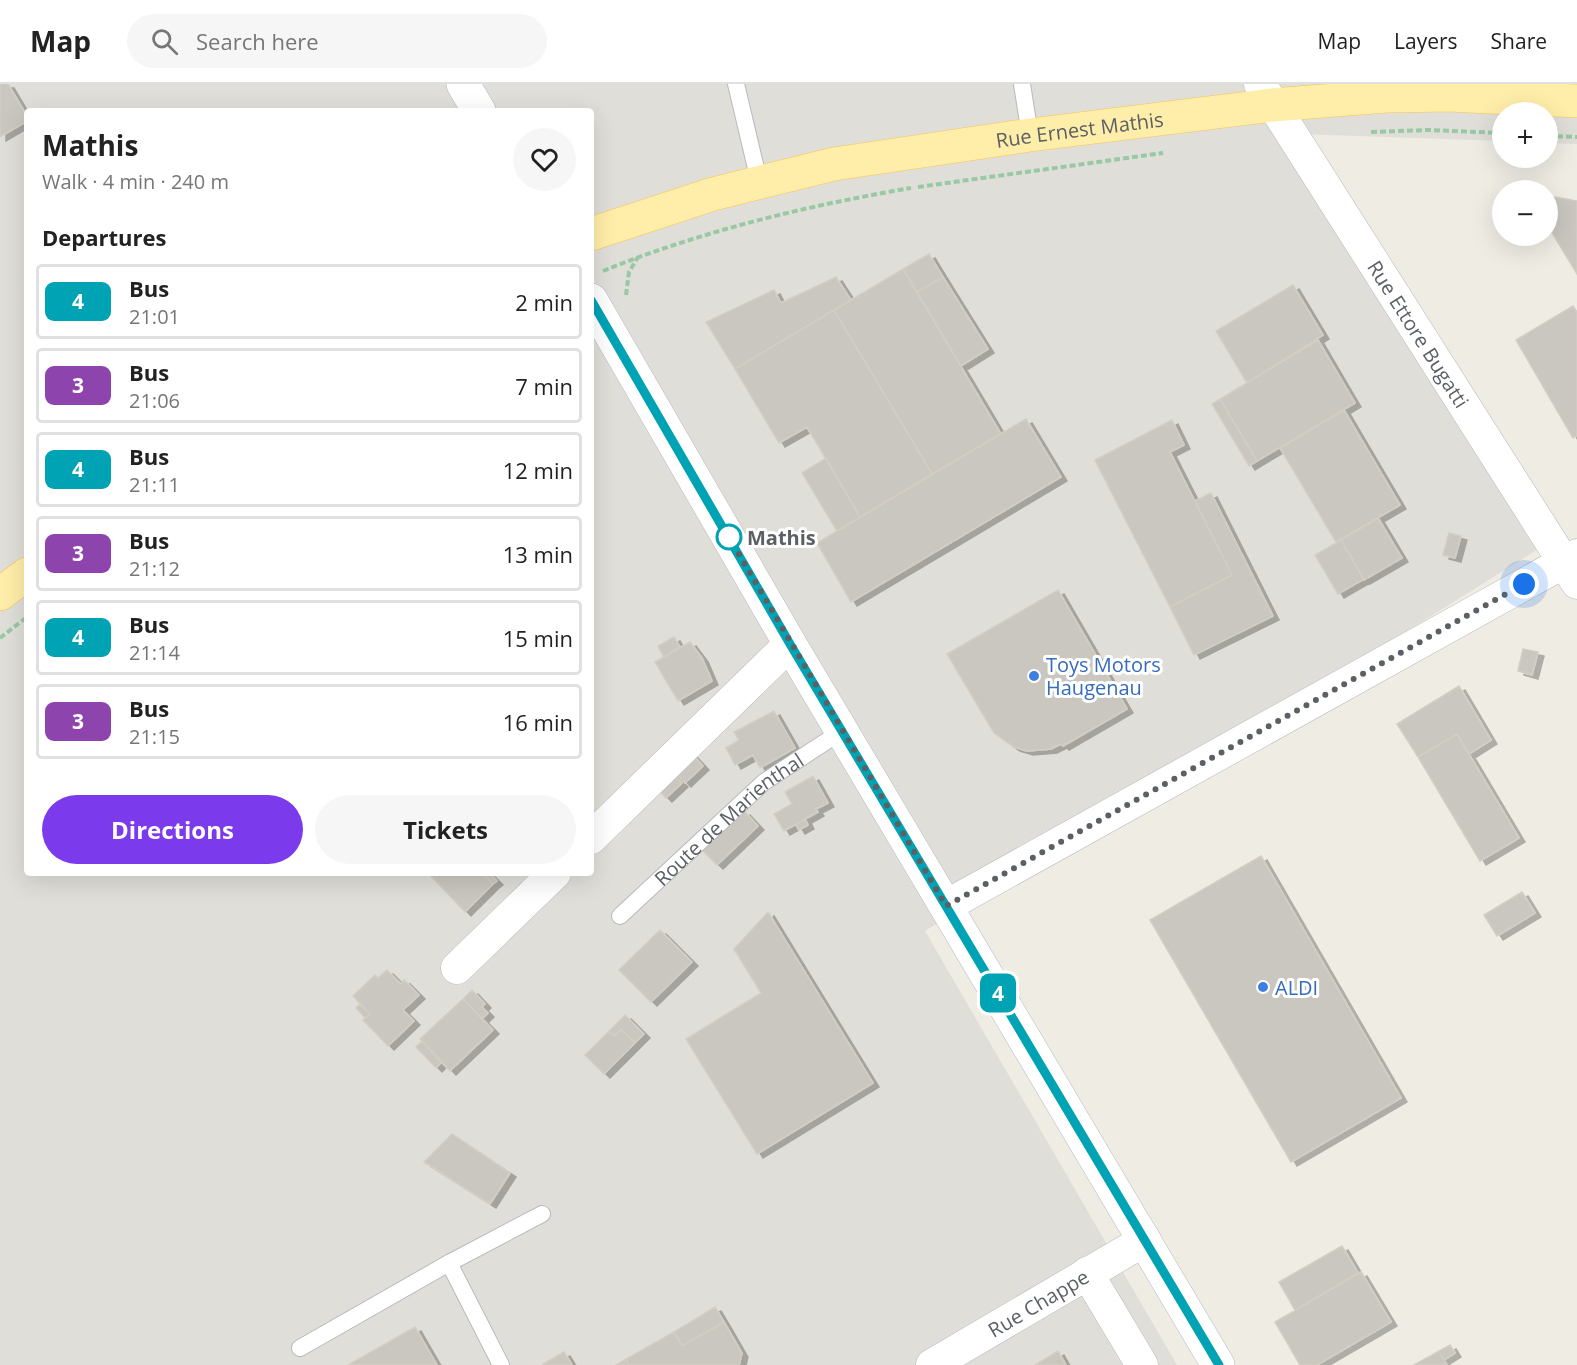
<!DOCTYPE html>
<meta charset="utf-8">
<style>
body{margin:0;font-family:"Open Sans",sans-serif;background:#f6f6f6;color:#222;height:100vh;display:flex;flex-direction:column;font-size:22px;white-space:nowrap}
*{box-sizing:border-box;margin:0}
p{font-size:20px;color:#767676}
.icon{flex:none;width:33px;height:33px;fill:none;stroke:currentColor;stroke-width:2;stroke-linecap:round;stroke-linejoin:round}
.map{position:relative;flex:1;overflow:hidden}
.panel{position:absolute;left:24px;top:24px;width:570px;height:768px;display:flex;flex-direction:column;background:#fff;border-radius:6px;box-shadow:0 6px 24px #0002}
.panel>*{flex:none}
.badge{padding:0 12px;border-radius:9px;font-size:21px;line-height:39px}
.fabs{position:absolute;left:1492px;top:18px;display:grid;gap:12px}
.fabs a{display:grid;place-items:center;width:66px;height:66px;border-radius:50%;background:#fff;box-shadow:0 6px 24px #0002;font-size:30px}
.you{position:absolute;width:30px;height:30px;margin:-15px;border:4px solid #fff;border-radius:50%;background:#1a73e8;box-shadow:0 0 0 9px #1a73e833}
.map>.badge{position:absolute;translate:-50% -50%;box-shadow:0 0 0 3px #fff}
h2{padding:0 18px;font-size:22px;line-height:54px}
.round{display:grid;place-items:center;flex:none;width:63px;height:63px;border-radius:32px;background:#f6f6f6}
.overview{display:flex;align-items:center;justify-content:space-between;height:102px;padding:0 18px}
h1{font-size:28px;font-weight:700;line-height:45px}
.primary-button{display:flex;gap:12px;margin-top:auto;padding:12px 18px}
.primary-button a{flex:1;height:69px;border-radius:36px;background:#7c3aed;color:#fff;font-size:24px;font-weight:700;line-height:69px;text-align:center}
.primary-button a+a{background:#f6f6f6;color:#222}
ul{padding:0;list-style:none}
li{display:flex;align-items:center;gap:18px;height:75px;margin:0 12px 9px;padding:0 6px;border:3px solid #e0e0e0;border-radius:6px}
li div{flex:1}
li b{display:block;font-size:22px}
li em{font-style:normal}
li .badge{min-width:66px;font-weight:700;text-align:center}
header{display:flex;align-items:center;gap:36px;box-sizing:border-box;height:84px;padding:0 30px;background:#fff;border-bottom:2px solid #e0e0e0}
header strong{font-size:28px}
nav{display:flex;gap:33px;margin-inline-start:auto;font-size:21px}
.search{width:420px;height:54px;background:#f6f6f6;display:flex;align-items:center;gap:15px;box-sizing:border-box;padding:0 21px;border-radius:33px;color:#767676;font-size:22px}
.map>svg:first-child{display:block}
</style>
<header>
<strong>Map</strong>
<div class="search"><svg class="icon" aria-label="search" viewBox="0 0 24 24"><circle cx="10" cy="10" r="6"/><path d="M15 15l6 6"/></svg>Search here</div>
<nav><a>Map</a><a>Layers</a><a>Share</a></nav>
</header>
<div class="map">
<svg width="1577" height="1281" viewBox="0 0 1577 1281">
<defs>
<filter id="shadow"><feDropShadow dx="6" dy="4" stdDeviation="0" flood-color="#0004"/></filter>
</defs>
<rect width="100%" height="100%" fill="#efece4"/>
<path fill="#e0ded8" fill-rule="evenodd" d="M0,0H1577V60L1548,59V28H1503V57L1298,50L1540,464L925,847L1177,1281H0ZM27,27H591V789H27Z"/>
<path fill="#cac7c1" stroke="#d4cec2" stroke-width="1.5" filter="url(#shadow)" d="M0,0H8L27,32V37L0,53Z
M1555,113L1577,117V190L1548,142V117Z
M929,170L943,193L917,208L903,185Z
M903,185L1001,350L932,390L834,226Z
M836,193L851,216L735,285L706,238L774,206L781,219Z
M943,193L988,265L961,282L917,208Z
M1293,201L1323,251L1247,299L1216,247Z
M1573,222L1577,228V351L1573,354L1516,256Z
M834,226L932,390L860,433L807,343L779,359L735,285Z
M1318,256L1355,319L1257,377L1220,315Z
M1220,315L1257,377L1249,382L1212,320Z
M1344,326L1400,421L1336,458L1280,364Z
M1026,335L1061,393L851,518L817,459Z
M1172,336L1184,361L1170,368L1232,491L1170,523L1095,376Z
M826,374L860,433L837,447L802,389Z
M1211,409L1273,532L1194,571L1170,523L1232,491L1195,417Z
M1378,434L1402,474L1364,496L1341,456Z
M1449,449L1461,452L1455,474L1443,471Z
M1341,456L1364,495L1338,510L1315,471Z
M1058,506L1127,625L1063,662L1061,660L1051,665L1027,667L1014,663L994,649L947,570Z
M674,553L680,563L664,573L658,562Z
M690,558L702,574L712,597L678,617L655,578Z
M1523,565L1538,568L1532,591L1518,587Z
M1459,602L1491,656L1469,670L1457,650L1418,673L1397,640Z
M774,627L795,664L760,684L753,671L735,681L726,664L739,656L734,648Z
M1457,650L1519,754L1480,777L1418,673Z
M691,669L703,682L685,699L673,686Z
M671,688L682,699L666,714L655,703Z
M813,692L828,719L816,725L818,728L784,747L774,730L792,720L785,708Z
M744,727L758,742L717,781L702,766Z
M805,735L808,741L799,746L796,741Z
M1261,772L1401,1014L1291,1078L1150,836Z
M428,789H482L493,800L465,828Z
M482,789H489L497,797L493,800Z
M1522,808L1535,829L1497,852L1484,831Z
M768,828L873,999L757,1070L686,955L761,909L734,865Z
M660,846L692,878L651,918L619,886Z
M387,886L401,900L404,896L419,911L403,926L414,937L388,962L363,936L370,930L353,912L375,891L378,894Z
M472,906L485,920L482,923L488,929L482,935L463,915Z
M463,915L493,946L450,987L420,955Z
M360,920L370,930L365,934L356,924Z
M625,931L644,950L635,959L621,945L614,952L609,947Z
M621,945L635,959L604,990L585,971L609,947L614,952Z
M422,957L442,978L436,984L416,963Z
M452,1050L510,1089L490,1120L424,1078Z
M1342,1162L1358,1189L1295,1226L1279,1198Z
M1361,1188L1391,1238L1317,1281H1300L1275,1238Z
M715,1223L724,1238L682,1262L674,1248Z
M724,1238L742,1269L739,1281H629L626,1275L674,1248L682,1262Z
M415,1243L437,1281H348Z
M1450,1261L1455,1269L1444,1276L1439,1267Z
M1058,1267L1066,1281H1035Z
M1439,1267L1447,1281H1414Z
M564,1268L572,1281H543V1280Z
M626,1275L629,1281H616Z"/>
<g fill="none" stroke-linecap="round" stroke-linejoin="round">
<g stroke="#b6babe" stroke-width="18">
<g id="lane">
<path d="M736,0L759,97"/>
<path d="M1022,0L1030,51"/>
<path id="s1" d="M620,832L764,698L842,647"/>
<path d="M449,1179L542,1130"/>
<path d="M300,1264L449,1179L501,1281"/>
</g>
</g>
<g stroke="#b6babe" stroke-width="33">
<g id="street">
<path id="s2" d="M1260,0L1577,499"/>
<path d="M591,754L790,560"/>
<path d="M946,822L1577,471"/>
<path d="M457,884L555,789"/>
<path d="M1087,1189L1142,1281"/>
<path id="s3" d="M932,1281L1145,1156"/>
</g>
</g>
<g stroke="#b7bbc1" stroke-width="34">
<path id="secondary" d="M463,0L479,27
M591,216L790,560L1218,1281"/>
</g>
<g stroke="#f7c454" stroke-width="34">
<g id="primary">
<path id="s4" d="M591,150L713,110L834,80L1030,51L1272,21L1386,12L1449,11L1577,17"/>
<path d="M0,510L27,490"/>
</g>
</g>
<path stroke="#98c9a4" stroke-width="4" stroke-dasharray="6 3" stroke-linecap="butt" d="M1371,48L1428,46L1503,49
M1548,52L1577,53
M918,103L1163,69
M603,187C702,147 805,122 911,104
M626,211L629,188L638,173
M0,554L27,533"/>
<use href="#lane" stroke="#fff" stroke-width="16"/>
<use href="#street" stroke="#fff" stroke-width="32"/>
<use href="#secondary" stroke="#fff" stroke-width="33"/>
<use href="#primary" stroke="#ffeea9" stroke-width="33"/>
</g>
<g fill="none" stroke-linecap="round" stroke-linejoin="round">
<g stroke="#fff" stroke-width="14">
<path id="line" d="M591,216L790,560L1219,1281"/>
</g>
<use href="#line" stroke="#00a3b4" stroke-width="9"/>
<path stroke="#5c6065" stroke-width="6" stroke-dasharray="0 10.8" d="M729,453L723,443L946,822L1524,500"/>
</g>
<circle fill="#fff" stroke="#00a3b4" stroke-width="3" cx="729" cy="453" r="12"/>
<g fill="#3f7fe0" stroke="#fff" stroke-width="2">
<circle cx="1034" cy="592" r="6"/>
<circle cx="1263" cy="903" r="6"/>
</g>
<g text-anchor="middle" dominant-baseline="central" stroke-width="6" stroke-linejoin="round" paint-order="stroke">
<g font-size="20" fill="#5c6065" stroke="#fff">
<text stroke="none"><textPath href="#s4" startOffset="501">Rue Ernest Mathis</textPath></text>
<text stroke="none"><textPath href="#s2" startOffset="296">Rue Ettore Bugatti</textPath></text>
<text stroke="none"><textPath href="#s1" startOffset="146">Route de Marienthal</textPath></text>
<text stroke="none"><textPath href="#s3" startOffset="123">Rue Chappe</textPath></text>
</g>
<g font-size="20" font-weight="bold" fill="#5c6065" stroke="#fff" text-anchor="start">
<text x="747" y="453">Mathis</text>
</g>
<g font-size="20" fill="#366cbe" stroke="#fff" text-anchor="start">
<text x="1046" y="580">Toys Motors<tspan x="1046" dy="23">Haugenau</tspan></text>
<text x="1275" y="903">ALDI</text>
</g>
</g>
</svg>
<div class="fabs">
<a>+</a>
<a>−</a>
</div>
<div class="you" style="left:1524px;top:500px"></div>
<b class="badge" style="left:998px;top:909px;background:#00a3b4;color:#fff">4</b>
<section class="panel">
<div class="overview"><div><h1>Mathis</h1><p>Walk · 4 min · 240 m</p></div><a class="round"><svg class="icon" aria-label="heart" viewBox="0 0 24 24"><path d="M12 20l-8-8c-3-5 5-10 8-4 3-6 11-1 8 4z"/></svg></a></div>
<h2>Departures</h2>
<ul>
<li><span class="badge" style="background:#00a3b4;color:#fff">4</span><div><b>Bus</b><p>21:01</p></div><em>2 min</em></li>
<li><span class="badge" style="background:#8e44ad;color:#fff">3</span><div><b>Bus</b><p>21:06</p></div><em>7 min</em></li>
<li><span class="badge" style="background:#00a3b4;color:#fff">4</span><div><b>Bus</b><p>21:11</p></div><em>12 min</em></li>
<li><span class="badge" style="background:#8e44ad;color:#fff">3</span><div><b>Bus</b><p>21:12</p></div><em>13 min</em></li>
<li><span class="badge" style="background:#00a3b4;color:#fff">4</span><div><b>Bus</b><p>21:14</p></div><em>15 min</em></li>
<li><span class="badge" style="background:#8e44ad;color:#fff">3</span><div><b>Bus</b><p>21:15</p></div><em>16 min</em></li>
</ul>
<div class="primary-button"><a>Directions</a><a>Tickets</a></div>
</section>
</div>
